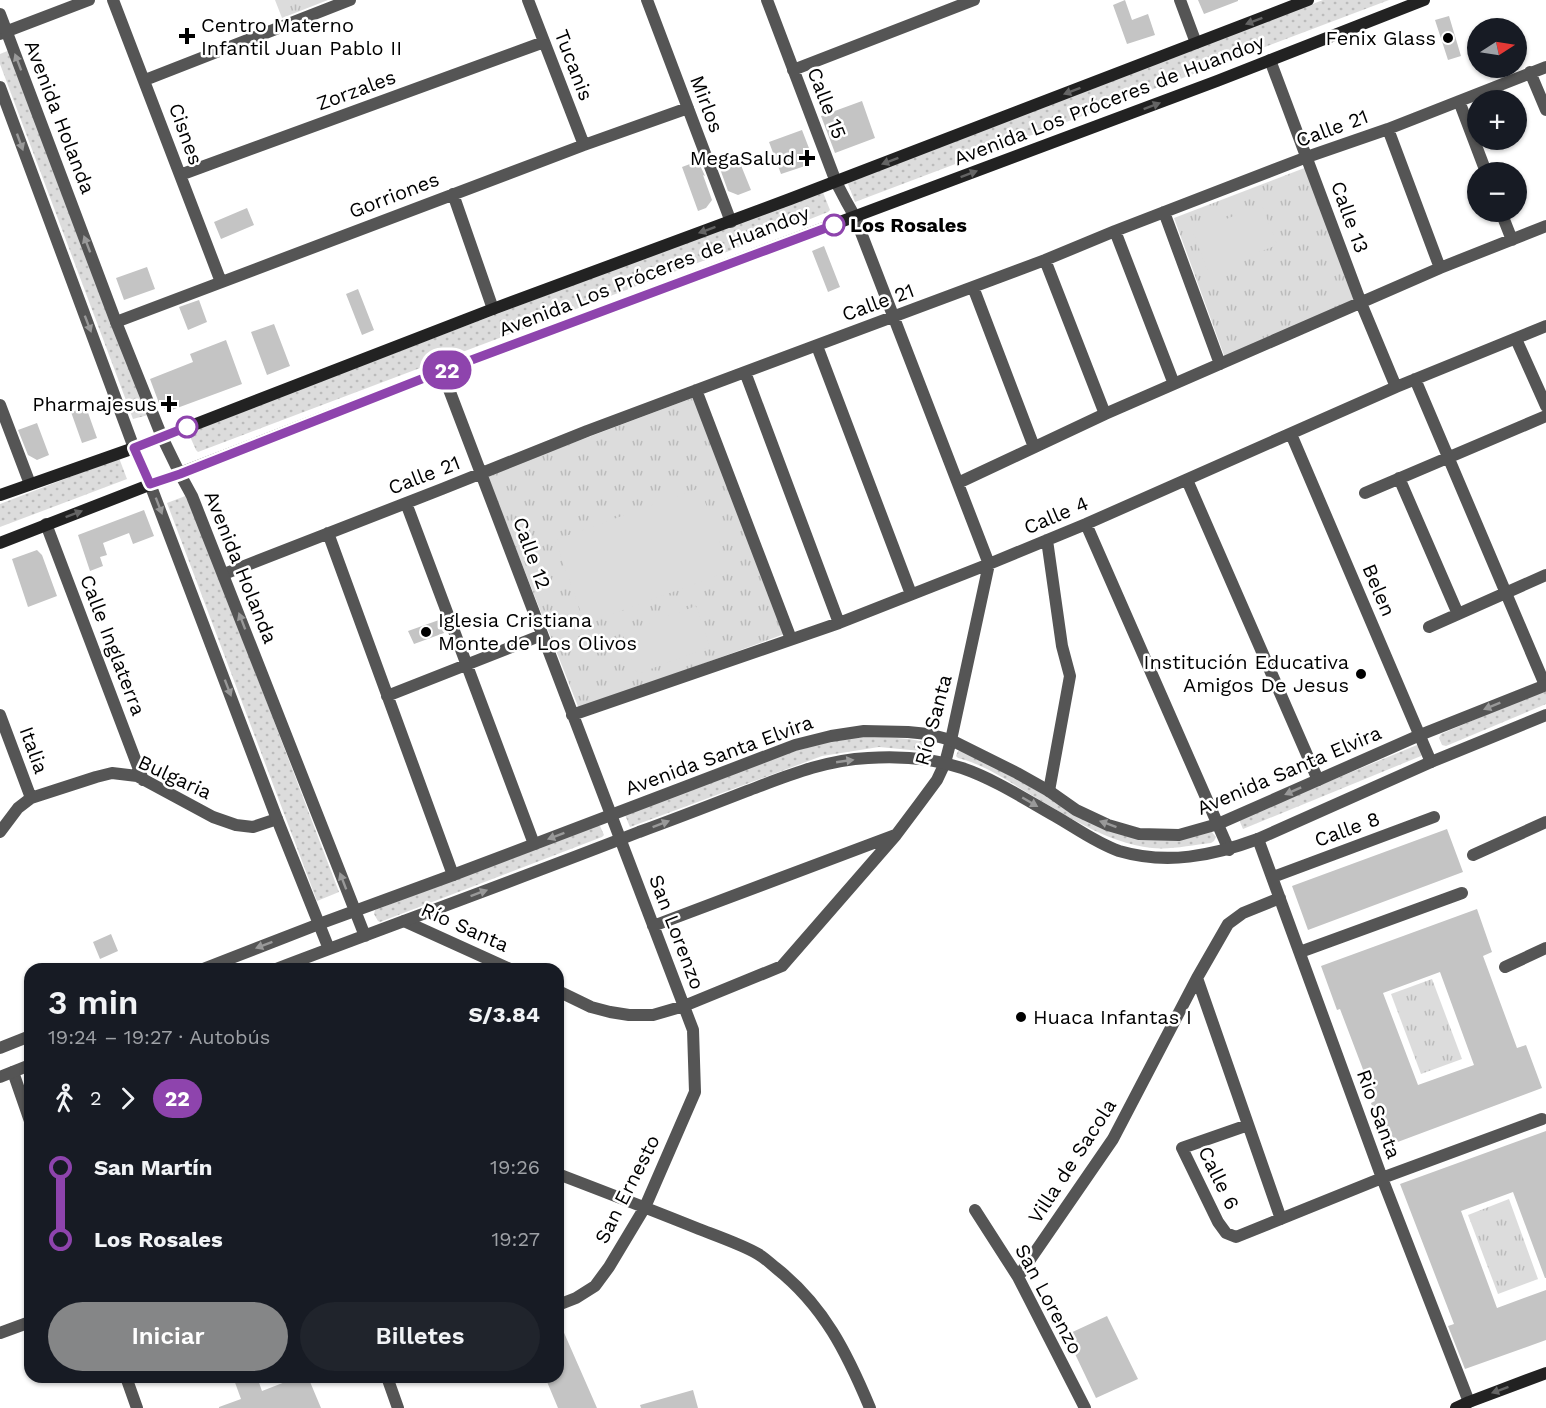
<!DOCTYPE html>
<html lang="es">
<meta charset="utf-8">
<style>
body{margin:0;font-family:"Work Sans",sans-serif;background:#20242c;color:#f1f3f6;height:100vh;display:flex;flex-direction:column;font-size:22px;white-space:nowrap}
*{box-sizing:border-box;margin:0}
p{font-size:20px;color:#9ea1a6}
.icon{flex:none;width:33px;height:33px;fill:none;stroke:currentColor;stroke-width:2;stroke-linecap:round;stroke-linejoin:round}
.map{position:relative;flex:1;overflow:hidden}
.sheet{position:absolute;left:24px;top:963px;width:540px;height:420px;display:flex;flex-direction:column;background:#171b24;border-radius:18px;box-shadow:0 2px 4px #0004}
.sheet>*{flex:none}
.badge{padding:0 12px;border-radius:20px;font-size:21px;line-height:39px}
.needle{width:39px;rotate:78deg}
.fabs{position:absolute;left:1467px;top:18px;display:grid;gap:12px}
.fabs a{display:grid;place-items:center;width:60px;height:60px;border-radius:50%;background:#171b24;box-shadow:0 2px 4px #0004;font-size:30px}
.map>.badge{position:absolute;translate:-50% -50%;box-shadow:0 0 0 3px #fff}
.legs{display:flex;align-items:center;gap:9px;height:66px;padding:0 24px;font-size:20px}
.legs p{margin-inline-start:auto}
.summary{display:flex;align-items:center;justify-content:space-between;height:102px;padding:0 24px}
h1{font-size:33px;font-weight:600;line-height:45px}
.cta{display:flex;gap:12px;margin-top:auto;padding:12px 24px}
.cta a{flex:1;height:69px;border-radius:36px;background:#858687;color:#fff;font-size:24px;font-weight:600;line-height:69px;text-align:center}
.cta a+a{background:#20242c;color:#f1f3f6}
ul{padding:0 24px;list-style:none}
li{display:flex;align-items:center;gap:21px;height:72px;font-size:22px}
li i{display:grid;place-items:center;width:9px;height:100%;margin:0 8px;background:currentColor}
li i::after{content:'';width:15px;height:15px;margin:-8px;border:4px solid;border-radius:50%;background:#171b24}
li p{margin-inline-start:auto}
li:first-child i{background:linear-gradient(#0000 50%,currentColor 0)}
li:last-child i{background:linear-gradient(currentColor 50%,#0000 0)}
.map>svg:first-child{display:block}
</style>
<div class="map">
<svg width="1546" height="1408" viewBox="0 0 1546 1408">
<defs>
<pattern id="grass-dots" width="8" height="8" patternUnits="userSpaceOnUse" patternTransform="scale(1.5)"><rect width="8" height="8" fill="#dcdcdc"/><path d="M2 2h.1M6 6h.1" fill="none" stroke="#bbb" stroke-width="1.8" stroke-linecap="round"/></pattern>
<pattern id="park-tufts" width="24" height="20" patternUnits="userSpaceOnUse" patternTransform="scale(1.5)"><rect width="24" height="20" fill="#dcdcdc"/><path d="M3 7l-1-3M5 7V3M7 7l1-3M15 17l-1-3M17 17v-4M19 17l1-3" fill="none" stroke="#bbb"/></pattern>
</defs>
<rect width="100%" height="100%" fill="#fff"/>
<path fill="url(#grass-dots)" d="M1323,0H1389L855,202L848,184L849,180Z
M10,50L148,415L133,419L0,64V54Z
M822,190L830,210L828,212L737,248L198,452L196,450L188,432Z
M119,458L127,479L0,527V504Z
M188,495L339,892L317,901L167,503Z
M1546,689V704L1446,746L1442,745L1439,738L1441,734Z
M869,736L909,739L931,743L934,748L932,752L879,747L822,756L630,827L625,815L787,753L829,741Z
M1417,745L1420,746L1423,753L1421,756L1243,829L1240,822V818Z
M961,750L1017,779L1088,821L1110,831H1211L1216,837L1214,841L1211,843C1192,845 1171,850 1152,848C1105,843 1063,813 1023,790C1002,777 982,764 958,758L956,756L958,751Z
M595,825L600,826L604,835L602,837L380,922L378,921L374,914L375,910Z"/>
<path fill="url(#park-tufts)" d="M275,0H328L282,18Z
M1307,167L1355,300L1225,358L1174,218Z
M695,397L787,633L579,709L487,475Z
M1432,979L1462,1059L1421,1074L1391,994Z
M1509,1199L1538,1279L1498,1294L1468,1215Z"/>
<path fill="#dcdcdc" d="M1262,205L1277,245L1208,272L1193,232Z
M700,488L730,571L585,624L555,540Z
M696,606L710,647L637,674L622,633Z"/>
<path fill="#c4c4c4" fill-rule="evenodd" d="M1125,0L1132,20L1148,14L1155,35L1127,44L1113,5Z
M1198,0H1238V1L1204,14Z
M1449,16L1461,56L1448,60L1435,20Z
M862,101L875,138L835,153L821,116Z
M802,130L812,156L808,165L781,174L769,142Z
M738,158L751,190L738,195L728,191L719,166Z
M698,161L705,176L703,175L712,200L706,208L698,211L682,167Z
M247,208L254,225L221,239L214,222Z
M824,246L840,287L828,292L812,251Z
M147,267L155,289L124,300L116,278Z
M358,289L374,330L362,335L346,294Z
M199,300L207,322L188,330L179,307Z
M274,324L290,366L267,375L251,332Z
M226,340L242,384L169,411L160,406L150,379L193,362L190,354Z
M86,407L97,438L82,443L71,412Z
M37,423L49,455L37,460L28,455L18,430Z
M144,510L154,536L133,544L129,533L103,543L107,555L100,557L103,566L90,571L78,535Z
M37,550L42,555L57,596L28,607L12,559Z
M439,620L444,633L414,644L408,631Z
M1447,829L1463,872L1308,930L1292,886Z
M1477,909L1492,952L1483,956L1517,1048L1526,1045L1542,1088L1387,1146L1371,1103L1375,1101L1340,1009L1337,1010L1321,966ZM1440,972L1474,1065L1418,1085L1383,993Z
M111,934L118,951L100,959L93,942Z
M1546,1131V1278H1545L1513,1192L1461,1211L1497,1308L1546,1290V1340L1465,1369L1448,1326L1454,1324L1400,1184Z
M1107,1316L1138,1379L1096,1398L1066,1335Z
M558,1319L597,1408H558L545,1377H558Z
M233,1377H257L262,1391L298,1377H308L321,1408H219V1407L241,1399Z
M693,1390L698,1408H641L640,1405Z"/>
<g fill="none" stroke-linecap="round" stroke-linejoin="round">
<path stroke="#555" stroke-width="12" d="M113,0L221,282
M528,0L584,145
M647,0L731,222
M1180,0L1196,43
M0,34L89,0
M1270,60L1361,303L1396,387
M793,70L974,0
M1530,72L1546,110
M145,80L350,0
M1459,101L1486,172
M1388,129L1440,268
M180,175L544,42
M453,194L493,309
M1164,212L1220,364
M1501,212L1512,240
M1115,231L1174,384
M1045,260L1105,414
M973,287L1034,447
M116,322L584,145L688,108
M1516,339L1546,406
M817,346L911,594
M442,371L693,1030L695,1092L645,1207L609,1267L595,1286L576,1298L558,1305
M745,372L839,623
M1415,379L1545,685
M696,390L791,639
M0,405L30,484
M1291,434L1431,762
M1399,478L1458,614
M1187,480L1318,780
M958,483L1105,414L1440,268L1546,226
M1365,493L1546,416
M406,503L534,844
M46,524L143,780
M1086,524L1229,850
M328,533L453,875
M1047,540L1062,646L1070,676L1049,791
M224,574L442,489L587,431L1045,260L1115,231L1307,157L1388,129L1546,67
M1429,627L1546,575
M387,696L542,635
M0,715L31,798
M572,715L839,623L989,564L1086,524L1396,387L1546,326
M0,832L18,808L31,798L96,777L112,773L137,776L213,817L236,825L253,827L277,819
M1258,839L1382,1178L1469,1402
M1473,855L1546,822
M1273,877L1434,817
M404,921L510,969
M653,926L895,835
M1300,952L1462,893
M1505,967L1546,948
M1197,978L1281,1219
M558,991L591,1007L610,1012L629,1015H653L684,1006L782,966L896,835L920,803L937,780L945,763L951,740L989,564L855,217L846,201L836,182L767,0
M13,1072L30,1121
M1248,1125L1182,1148L1218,1222L1226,1233L1236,1237L1382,1178L1542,1119
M558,1174C605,1192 652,1210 699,1229C717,1236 743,1245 758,1254C765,1258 771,1264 776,1268C824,1306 847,1353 870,1408
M975,1210L1018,1277L1085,1408
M1018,1277L1113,1139L1197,978L1228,924L1243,913L1280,898
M0,1333L30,1322
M126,1377L137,1408
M387,1377L398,1408"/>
<path stroke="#555" stroke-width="12" d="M0,14L116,322L162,437L180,474L192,496L365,936
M0,87L134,448L150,484L277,819L329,949
M203,969L319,924L453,875L795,745L831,736L864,731L908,732L928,734L951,740L1017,773L1049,791L1076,810L1108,825L1139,834L1179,835L1218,824L1420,735L1546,685
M276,969C397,923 519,879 639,832C675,819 711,805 747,791C787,776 825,760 868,758C899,756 932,758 962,768C994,779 1025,799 1055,816C1076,828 1096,843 1119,851C1167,865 1212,856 1258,839L1431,762L1546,715
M0,1048L30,1036
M0,1077L30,1065"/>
<path stroke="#222" stroke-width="12" d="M0,495L134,448L493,309L790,199L1308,0
M0,543L442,371L1217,81L1424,0
M1456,1408L1469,1402L1546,1373"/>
</g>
<defs><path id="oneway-solid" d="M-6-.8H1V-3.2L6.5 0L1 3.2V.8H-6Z" transform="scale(1.5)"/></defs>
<g fill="#646464">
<use href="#oneway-solid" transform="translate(1254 21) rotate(159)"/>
<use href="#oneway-solid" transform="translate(1072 91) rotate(159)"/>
<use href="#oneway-solid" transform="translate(1152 106) rotate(-21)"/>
<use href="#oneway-solid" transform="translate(890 161) rotate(159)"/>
<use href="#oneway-solid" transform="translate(969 174) rotate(-21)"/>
<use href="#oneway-solid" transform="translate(707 230) rotate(160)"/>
<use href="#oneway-solid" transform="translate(74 514) rotate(-21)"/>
<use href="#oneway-solid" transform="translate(1500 1390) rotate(160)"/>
</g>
<g fill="#999">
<use href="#oneway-solid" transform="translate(18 62) rotate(-111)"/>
<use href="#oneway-solid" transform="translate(20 142) rotate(70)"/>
<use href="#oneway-solid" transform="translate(87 244) rotate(-111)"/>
<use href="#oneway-solid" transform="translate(88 324) rotate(69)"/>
<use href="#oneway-solid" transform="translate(159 506) rotate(69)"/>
<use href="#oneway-solid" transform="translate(242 621) rotate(-111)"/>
<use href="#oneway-solid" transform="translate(228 688) rotate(69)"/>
<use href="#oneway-solid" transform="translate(1492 706) rotate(158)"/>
<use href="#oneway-solid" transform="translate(845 761) rotate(-8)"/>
<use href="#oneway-solid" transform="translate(1293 791) rotate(156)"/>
<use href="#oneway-solid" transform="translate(1030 802) rotate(30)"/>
<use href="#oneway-solid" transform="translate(661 824) rotate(-21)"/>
<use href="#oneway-solid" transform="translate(1108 824) rotate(-160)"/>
<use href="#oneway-solid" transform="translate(556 836) rotate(159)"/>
<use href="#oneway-solid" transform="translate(343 881) rotate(-111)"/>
<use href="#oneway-solid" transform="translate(479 893) rotate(-20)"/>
<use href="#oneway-solid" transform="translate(264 945) rotate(159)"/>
</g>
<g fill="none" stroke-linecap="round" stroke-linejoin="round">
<g stroke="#fff" stroke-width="14">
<path id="line-1" d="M187,427L134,448L150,484L180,474L442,371L834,225"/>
</g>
<use href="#line-1" stroke="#8e44ad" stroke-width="9"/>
</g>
<g fill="#000" stroke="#fff" stroke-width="2">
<path d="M184 27h6v6h6v6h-6v6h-6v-6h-6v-6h6z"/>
<circle cx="1448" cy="38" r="6"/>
<path d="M804 149h6v6h6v6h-6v6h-6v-6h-6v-6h6z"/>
<path d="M166 395h6v6h6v6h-6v6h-6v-6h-6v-6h6z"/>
<circle cx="426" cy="632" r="6"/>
<circle cx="1361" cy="674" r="6"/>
<circle cx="1021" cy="1017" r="6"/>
</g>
<g fill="#fff" stroke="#8e44ad" stroke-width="3">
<circle cx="834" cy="225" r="10"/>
<circle cx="187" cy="427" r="10"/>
</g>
<g text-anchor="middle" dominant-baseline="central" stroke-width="5" stroke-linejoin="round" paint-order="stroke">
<g font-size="20" fill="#000" stroke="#fff" text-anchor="end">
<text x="201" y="25" text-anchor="start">Centro Materno<tspan x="201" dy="23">Infantil Juan Pablo II</tspan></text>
<text x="1436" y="38">Fenix Glass</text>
<text x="795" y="158">MegaSalud</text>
<text x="157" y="404">Pharmajesus</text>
<text x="438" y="620" text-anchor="start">Iglesia Cristiana<tspan x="438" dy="23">Monte de Los Olivos</tspan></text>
<text x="1349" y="662">Institución Educativa<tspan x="1349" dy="23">Amigos De Jesus</tspan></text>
<text x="1033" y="1017" text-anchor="start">Huaca Infantas I</text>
</g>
<g font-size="20" fill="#000" stroke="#fff">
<text transform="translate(574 65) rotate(69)">Tucanis</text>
<text transform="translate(356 90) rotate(-20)">Zorzales</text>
<text transform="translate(1109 100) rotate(-21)">Avenida Los Próceres de Huandoy</text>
<text transform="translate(827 103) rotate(69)">Calle 15</text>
<text transform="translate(707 104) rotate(69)">Mirlos</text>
<text transform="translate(60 117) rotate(69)">Avenida Holanda</text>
<text transform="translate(1332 128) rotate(-20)">Calle 21</text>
<text transform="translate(186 134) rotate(70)">Cisnes</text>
<text transform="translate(394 195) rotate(-21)">Gorriones</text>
<text transform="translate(1350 217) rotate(70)">Calle 13</text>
<text transform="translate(654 271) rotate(-21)">Avenida Los Próceres de Huandoy</text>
<text transform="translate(878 302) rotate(-20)">Calle 21</text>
<text transform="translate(424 475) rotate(-21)">Calle 21</text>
<text transform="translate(1056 515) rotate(-23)">Calle 4</text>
<text transform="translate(532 553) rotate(70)">Calle 12</text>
<text transform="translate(241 567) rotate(68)">Avenida Holanda</text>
<text transform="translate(1379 590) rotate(67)">Belen</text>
<text transform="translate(113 645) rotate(69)">Calle Inglaterra</text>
<text transform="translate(933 720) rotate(-75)">Río Santa</text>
<text transform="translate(34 750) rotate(70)">Italia</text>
<text transform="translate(719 755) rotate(-20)">Avenida Santa Elvira</text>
<text transform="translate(1289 770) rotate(-23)">Avenida Santa Elvira</text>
<text transform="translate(175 777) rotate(25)">Bulgaria</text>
<text transform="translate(1347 829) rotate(-20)">Calle 8</text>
<text transform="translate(465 927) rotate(24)">Río Santa</text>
<text transform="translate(677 932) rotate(69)">San Lorenzo</text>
<text transform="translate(1379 1114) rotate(70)">Rio Santa</text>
<text transform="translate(1072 1161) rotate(-57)">Villa de Sacola</text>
<text transform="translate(1219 1178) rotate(64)">Calle 6</text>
<text transform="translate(627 1189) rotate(-63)">San Ernesto</text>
<text transform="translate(1049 1299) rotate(62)">San Lorenzo</text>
</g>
<g font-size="20" font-weight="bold" fill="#000" stroke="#fff" text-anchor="start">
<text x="850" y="225">Los Rosales</text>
</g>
</g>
</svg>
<div class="fabs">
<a><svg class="needle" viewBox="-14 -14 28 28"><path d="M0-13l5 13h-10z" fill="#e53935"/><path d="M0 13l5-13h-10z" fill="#9ea1a6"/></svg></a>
<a>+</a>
<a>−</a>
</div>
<b class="badge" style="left:447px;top:370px;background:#8e44ad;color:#fff">22</b>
<section class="sheet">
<div class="summary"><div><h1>3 min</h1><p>19:24 – 19:27 · Autobús</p></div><b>S/3.84</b></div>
<div class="legs"><svg class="icon" aria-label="walk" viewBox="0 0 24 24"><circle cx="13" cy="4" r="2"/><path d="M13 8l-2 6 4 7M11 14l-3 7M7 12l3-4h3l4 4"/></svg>2<svg class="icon" aria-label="forward" viewBox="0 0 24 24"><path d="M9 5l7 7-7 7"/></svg><b class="badge" style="background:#8e44ad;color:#fff">22</b></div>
<ul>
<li><i style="color:#8e44ad"></i><b>San Martín</b><p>19:26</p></li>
<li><i style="color:#8e44ad"></i><b>Los Rosales</b><p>19:27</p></li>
</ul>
<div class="cta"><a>Iniciar</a><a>Billetes</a></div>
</section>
</div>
